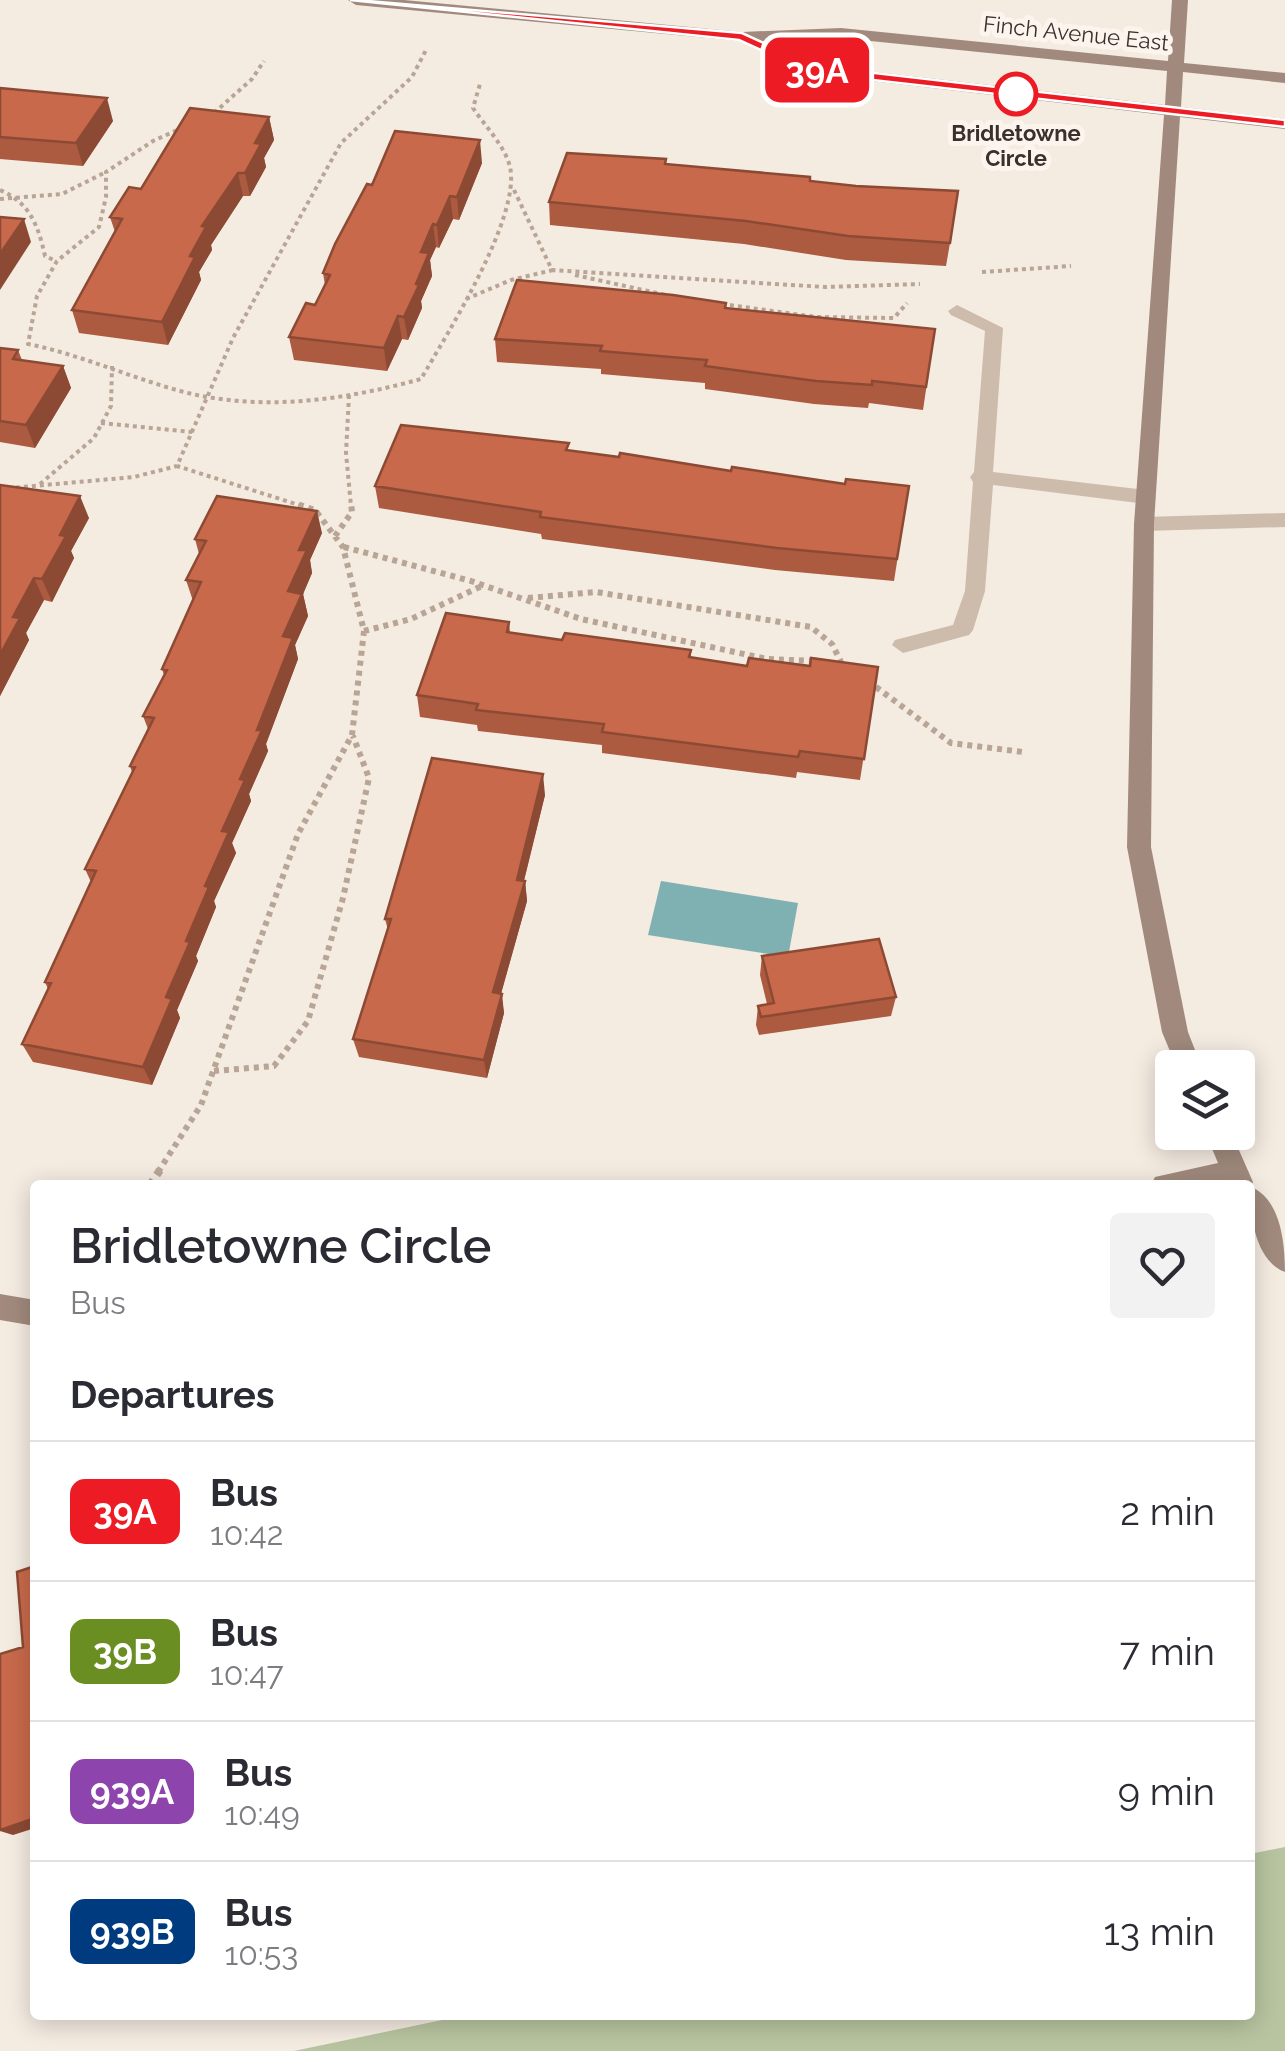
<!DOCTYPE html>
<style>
body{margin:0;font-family:Raleway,sans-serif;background:#f2f2f3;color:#2b2b33;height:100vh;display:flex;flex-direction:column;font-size:38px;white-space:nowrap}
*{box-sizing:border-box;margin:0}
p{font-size:32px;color:#7c7c81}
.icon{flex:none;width:55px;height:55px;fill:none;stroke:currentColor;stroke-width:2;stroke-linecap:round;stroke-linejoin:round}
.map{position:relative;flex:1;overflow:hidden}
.drawer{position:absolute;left:30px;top:1180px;width:1225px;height:840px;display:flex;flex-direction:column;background:#fff;border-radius:10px;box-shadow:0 5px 25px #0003}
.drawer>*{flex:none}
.badge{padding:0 20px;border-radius:15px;font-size:35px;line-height:65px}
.controls{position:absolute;left:1155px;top:1050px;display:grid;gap:20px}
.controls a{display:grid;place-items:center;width:100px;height:100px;border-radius:10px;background:#fff;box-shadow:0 5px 25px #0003;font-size:50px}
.map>.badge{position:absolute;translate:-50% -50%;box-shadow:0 0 0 5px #fff}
h2{padding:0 40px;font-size:38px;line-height:90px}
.round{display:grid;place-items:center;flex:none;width:105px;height:105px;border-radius:10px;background:#f2f2f3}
.summary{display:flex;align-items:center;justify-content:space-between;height:170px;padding:0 40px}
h1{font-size:48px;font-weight:600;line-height:75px}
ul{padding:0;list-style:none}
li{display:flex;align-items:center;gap:30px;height:140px;padding:0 40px;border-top:2px solid #e1e1e2}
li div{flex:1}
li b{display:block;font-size:38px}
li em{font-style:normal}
li .badge{min-width:110px;font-weight:700;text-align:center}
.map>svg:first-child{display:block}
</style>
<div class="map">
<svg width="1285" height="2051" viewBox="0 0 1285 2051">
<rect width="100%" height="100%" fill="#f4ebe1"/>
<path fill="#b8c4a0" d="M1285,1847V2051H294L466,2015H1250V1854Z"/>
<path fill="#7fb0b2" d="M661,881L798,903L788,957L648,935Z"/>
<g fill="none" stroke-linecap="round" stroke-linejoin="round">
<path stroke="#b9a596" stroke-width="4" stroke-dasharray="4 4" stroke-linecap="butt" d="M214,113L252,79L264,61
M184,127L153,141L106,172V197L99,227L57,261L37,296L28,344C82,355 131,378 184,392C262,412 345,400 421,379C447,334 521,217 510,167C505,146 485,126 473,108L480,84
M0,190C30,203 38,225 45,256L56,261
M514,190L552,270L825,287L920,284
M0,199L62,194L106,172
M982,272L1071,266
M575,275L666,295
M466,299L511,280L553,270
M722,304L816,317L894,318L907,303
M349,395L346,453L351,506
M101,423L192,432
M40,484L94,438L111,406L112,366
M0,489L134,477L177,466
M302,506L177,466L233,338L341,143L412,77L426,50"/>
<path stroke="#b9a596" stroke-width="6" stroke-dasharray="5 5" stroke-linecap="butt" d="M335,536L352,512L351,503
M344,547L471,581L581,619L767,659L816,661
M528,598L596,592L811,627L832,644L841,662
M364,631L411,619L484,585
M876,687L951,743L1023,752
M214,1071L274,1066L308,1021L343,898L369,778L353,736
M158,1172L201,1105L298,834L352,735L364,631L343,547L315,510L294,503"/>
<path stroke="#b9a596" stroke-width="8" stroke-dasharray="6 6" stroke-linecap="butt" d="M150,1185L160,1170"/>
<path fill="#cdbbac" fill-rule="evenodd" d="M957,305L1003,328L993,472L1146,490L1156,497L1146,504L993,485L985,591L973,630L969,635L903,653L892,645L895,640L953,625L965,591L973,482L970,477L974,472L985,331L951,315L948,311Z
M1285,513V527L1144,531L1134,524L1144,517Z"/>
<path fill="#a18a7d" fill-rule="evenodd" d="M348,0H404L742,32L841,28L1168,61L1172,0H1188L1184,63L1285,73V83L1183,72L1181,107L1285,119V129L1180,117L1154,524L1151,847L1188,1032L1202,1068H1177L1162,1032L1127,847L1134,524L1164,115L811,74L740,41L356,5ZM841,38L1167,71L1165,105L814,65L763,41Z
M1205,1132H1231L1253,1182L1251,1187C1281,1199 1285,1244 1285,1272C1254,1260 1250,1213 1250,1185H1151L1155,1177L1218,1163Z
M0,1294L35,1300V1326L0,1320Z"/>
</g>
<path fill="#ac5a40" d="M0,88L113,121L83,166L0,159Z
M269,117L274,140L264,158L266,167L250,196H243L211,245L212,250L199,272L201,280L168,345L79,333L72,310L115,232L110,217L141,189Z
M666,159V164L810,181L950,243L946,266L846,260L744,244L550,225L549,202Z
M482,163L459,220L453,219L439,248L436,247L430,260L432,276L421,301L422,308L408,340L402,339L387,371L294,360L289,337L315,305L325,285L323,273L372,185Z
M726,303V308L935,329L923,410L869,403L868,408L814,404L705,389V383L601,374V369L497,362L495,339Z
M0,348L18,350L22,360L63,366L71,388L35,448L0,442Z
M569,451L845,484L909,486L894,581L775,570L542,539L541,534L379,508L375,486Z
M0,485L89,518L71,551L74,558L52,602L44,600L26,633L29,640L0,696Z
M322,533L310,560L312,573L303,594L308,616L295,645L298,659L266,744L268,751L249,794L251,801L232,843L236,853L214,901L216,907L196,956L198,961L177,1010L180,1018L152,1085L33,1062L22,1044L48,989L45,982L91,882L85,869L132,772L130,766L148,729L143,716L164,675L162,669L193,601L186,580L199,554L195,539Z
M509,622L510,632L562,640L691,650V657L747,666L878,667L860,780L797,772L796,778L602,753V745L478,731L477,725L420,717L417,695Z
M545,795L524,881H525L527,901L501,994L504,1013L487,1078L359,1057L353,1039L388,930L385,919Z
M762,956L896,997L891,1016L759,1035L756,1025L758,1006L767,1004L760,975Z"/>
<path fill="#8c4a34" d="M107,98L113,121L83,166L76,143Z
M269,117L274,140L264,158L266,167L250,196L245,173L255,143Z
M480,140L482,163L459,220L457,197Z
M238,173L243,196L211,245L212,250L199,272L201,280L168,345L162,322L202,226Z
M450,196L453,219L439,248L437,225Z
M24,219L31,242L0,290V254Z
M433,224L436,247L430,260L432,276L421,301L422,308L408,340L404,317L416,284L421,252Z
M398,316L402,339L387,371L384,348Z
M63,366L71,388L35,448L26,425Z
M80,496L89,518L71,551L74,558L52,602L42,579L60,535Z
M317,511L322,533L310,560L312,573L303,594L308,616L295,645L298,659L266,744L268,751L249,794L251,801L232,843L236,853L214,901L216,907L196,956L198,961L177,1010L180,1018L152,1085L143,1067L257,730L283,636L288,591L299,550Z
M34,578L44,600L26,633L29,640L0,696V655L13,617Z
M543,774L545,795L519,900L517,880Z
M525,881L527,901L496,1011L493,992Z
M502,994L504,1013L487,1078L484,1060Z
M35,1818V1828L13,1835L0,1831V1830Z"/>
<path fill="#c8694b" stroke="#8c4a34" stroke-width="2.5" d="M0,88L107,98L76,143L0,137Z
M190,108L269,117L255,143L261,144L245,173H238L202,226L206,227L190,256L195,257L162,322L72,310L122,219L110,217L129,187L141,189Z
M395,131L480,140L457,197L450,196L437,225L433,224L421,252L429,253L416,284L419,285L404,317L398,316L384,348L289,337L306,303L315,305L330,275L323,273L335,244L367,184L372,185Z
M567,153L666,159L665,164L810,177V181L856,186L958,191L950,243L848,236L746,221L549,202Z
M0,217L24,219L0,254Z
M517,280L673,295L726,303L725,308L935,329L926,387L872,381V385L816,381L705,366L707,360L600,351L602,346L495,339Z
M0,348L18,350L13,359L63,366L26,425L0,421Z
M401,425L569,443L566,450L619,457L620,453L731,471L732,467L845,484L846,479L909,486L897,559L777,548L540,517L541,512L375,486Z
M0,485L80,496L60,535L66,536L42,579L34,578L13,617L20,618L0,655Z
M217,496L317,511L299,550H307L288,591L302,594L283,636L293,638L257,730H262L240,779L245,780L222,831L229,832L205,886L209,887L186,941L190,942L166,997L172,999L143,1067L22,1044L51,983L45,982L96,871L85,869L135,767L130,766L154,718L143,716L167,670L162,669L201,582L186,580L206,541L195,539Z
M446,613L509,622L507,632L562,640L565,633L691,650L689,657L747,666L749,658L810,666L811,658L878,667L864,759L800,751L798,757L602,732L604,724L476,710L478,704L417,695Z
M432,758L543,774L517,880L525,881L493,992L502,994L484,1060L353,1039L391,919H385Z
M879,939L896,997L761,1017L758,1006L774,1003L762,956Z
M35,1566V1818L0,1830V1654L23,1647L17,1572Z"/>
<path fill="#ed1c24" stroke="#fff" stroke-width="2.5" d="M350,0H356L742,33L814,66L1285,120V127L811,73L739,40Z"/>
<circle fill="#fff" stroke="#ed1c24" stroke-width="5" cx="1016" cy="94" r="20"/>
<g text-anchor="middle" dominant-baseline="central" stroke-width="10" stroke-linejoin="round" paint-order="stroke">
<g font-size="22" fill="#3b302b" stroke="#fbf5ee">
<text transform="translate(1076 33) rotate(6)">Finch Avenue East</text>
</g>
<g font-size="22" font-weight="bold" fill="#3b302b" stroke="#fbf5ee">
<text x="1016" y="133">Bridletowne<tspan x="1016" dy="25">Circle</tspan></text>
</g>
</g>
</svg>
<div class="controls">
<a><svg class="icon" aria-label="layers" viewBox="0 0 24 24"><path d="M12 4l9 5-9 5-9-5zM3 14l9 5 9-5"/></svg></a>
</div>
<b class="badge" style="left:817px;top:70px;background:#ed1c24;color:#fff">39A</b>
<section class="drawer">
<div class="summary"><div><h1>Bridletowne Circle</h1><p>Bus</p></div><a class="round"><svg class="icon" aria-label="heart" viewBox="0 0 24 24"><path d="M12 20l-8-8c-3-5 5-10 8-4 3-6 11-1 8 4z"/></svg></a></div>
<h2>Departures</h2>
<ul>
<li><span class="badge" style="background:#ed1c24;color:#fff">39A</span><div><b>Bus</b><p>10:42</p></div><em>2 min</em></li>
<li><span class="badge" style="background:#6b8e23;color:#fff">39B</span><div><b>Bus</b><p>10:47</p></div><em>7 min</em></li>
<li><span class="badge" style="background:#8e44ad;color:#fff">939A</span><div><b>Bus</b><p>10:49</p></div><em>9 min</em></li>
<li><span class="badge" style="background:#003b80;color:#fff">939B</span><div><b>Bus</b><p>10:53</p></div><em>13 min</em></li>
</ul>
</section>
</div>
